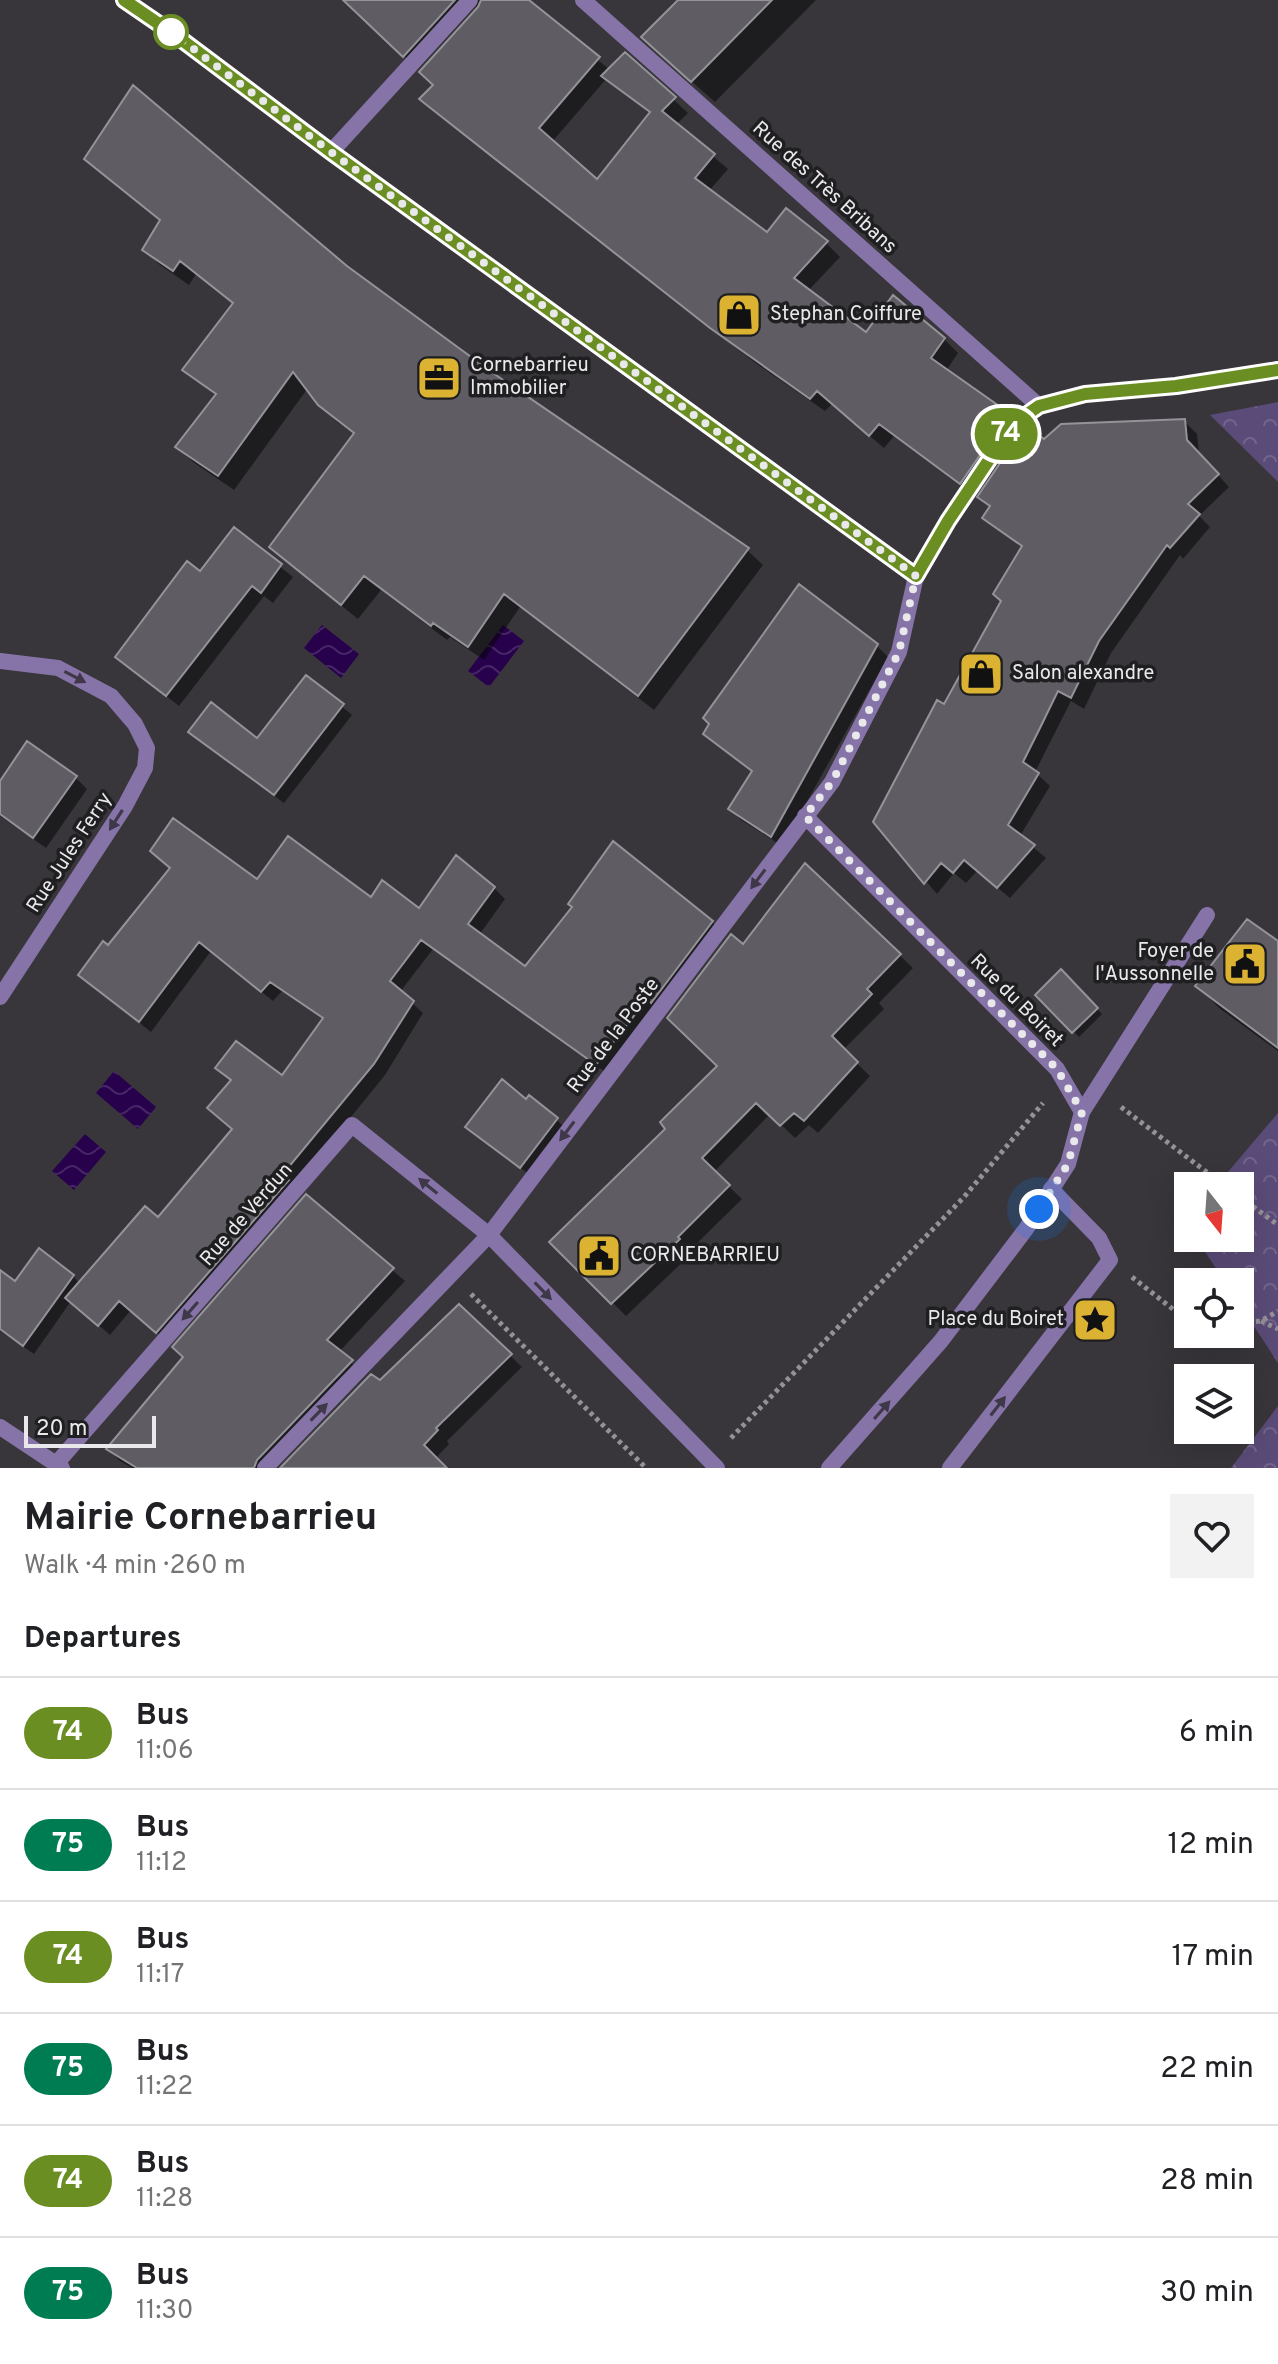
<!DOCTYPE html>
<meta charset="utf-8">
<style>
body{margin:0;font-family:Overpass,sans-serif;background:#f2f2f2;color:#202124;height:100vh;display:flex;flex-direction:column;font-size:30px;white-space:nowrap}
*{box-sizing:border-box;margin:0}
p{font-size:26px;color:#757577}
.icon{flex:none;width:44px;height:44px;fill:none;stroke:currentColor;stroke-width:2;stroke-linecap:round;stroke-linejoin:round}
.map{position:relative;height:1468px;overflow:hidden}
.sheet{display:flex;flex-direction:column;background:#fff;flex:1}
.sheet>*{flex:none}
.badge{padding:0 16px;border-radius:26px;font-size:28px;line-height:52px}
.needle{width:52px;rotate:163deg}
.buttons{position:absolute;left:1174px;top:1172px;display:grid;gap:16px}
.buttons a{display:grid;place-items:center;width:80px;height:80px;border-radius:0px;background:#fff;box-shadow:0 8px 32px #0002;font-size:40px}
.scale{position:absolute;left:24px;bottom:20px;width:132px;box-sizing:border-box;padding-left:8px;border:4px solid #e9e8eb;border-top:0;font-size:22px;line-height:28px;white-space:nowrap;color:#e9e8eb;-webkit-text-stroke:6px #1f1e20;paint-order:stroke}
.you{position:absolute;width:40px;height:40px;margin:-20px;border:6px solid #fff;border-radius:50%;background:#1a73e8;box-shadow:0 0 0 12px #1a73e833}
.map>.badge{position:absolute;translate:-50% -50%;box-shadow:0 0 0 4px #fff}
h2{padding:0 24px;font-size:30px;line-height:72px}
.round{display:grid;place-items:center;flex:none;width:84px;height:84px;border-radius:0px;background:#f2f2f2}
.headline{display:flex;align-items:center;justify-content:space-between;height:136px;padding:0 24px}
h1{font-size:38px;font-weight:700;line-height:60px}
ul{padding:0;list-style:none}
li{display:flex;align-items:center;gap:24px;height:112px;padding:0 24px;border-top:2px solid #e0e0e0}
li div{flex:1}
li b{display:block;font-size:30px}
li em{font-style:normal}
li .badge{min-width:88px;font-weight:700;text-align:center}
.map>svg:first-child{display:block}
</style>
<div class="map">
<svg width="1278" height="1468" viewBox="0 0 1278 1468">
<defs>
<pattern id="park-crowns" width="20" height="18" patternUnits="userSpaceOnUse" patternTransform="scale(2)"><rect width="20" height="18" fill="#5b4b78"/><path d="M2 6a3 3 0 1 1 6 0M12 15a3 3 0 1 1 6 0" fill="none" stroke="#73658b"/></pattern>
<pattern id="water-waves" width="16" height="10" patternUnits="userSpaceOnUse" patternTransform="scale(2)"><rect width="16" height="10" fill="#27014c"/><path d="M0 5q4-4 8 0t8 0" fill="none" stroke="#462666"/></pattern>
</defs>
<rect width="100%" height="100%" fill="#38363b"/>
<path fill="url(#park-crowns)" d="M1278,402V482L1210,415Z
M1278,1113V1363L1240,1305V1282H1225L1196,1238H1240V1186H1216Z
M1278,1406V1468H1231Z"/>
<path fill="url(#water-waves)" d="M322,625L359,654L341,678L304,648Z
M503,625L524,641L489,687L468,671Z
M114,1071L156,1107L138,1129L96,1093Z
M85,1134L106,1152L74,1190L52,1171Z"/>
<path fill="#0007" fill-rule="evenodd" d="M346,0H526L610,70L625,55L688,113L676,125L728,169L709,191L768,235L826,243L840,257L808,291L866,334L944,339L958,353L946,371L1008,415L1021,429L1016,438L1028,430L1044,441L1185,422L1197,434L1199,454L1229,487L1199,516L1210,527L1183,559L1180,555L1111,653L1084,709L1071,701L1035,772L1050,786L1020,836L1046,858L1010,898L977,871L966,883L954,873L937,894L875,822L945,707L1003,601L1023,548L985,518L991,508L980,497L1008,454L1005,452L974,496L894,436L884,448L832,404L825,411L757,364L436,113L422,99L435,86L485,3L476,6L418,69ZM607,78L651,114L597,182L552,142Z
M681,0H816L715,102L666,59Z
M86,158L345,268L491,374L747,550L763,565L654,710L520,607L484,660L450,637L447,640L381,590L358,619L287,562L272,547L355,435L336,421L308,388L234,490L193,462L177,447L216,396L185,370L234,304L196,274L189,285L160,265L145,250L161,222Z
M234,530L293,577L273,603L264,596L179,706L117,657L200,574Z
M877,646L888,657L782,846L741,820L730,809L754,773L706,734Z
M306,677L352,715L284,803L199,740L258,741Z
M76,778L87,789L46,848L0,816V785Z
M805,866L913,968L879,1003L884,1009L843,1050L870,1076L818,1133L809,1125L795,1138L770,1114L714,1172L742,1199L689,1251L691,1254L626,1316L552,1242L668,1129L720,1066L743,947Z
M257,882L371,900L419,911L494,888L505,899L479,935L525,969L712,922L723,933L608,1074L433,949L400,992L423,1013L385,1075L168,1342L131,1310L110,1335L71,1301L34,1354L0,1331V1272L16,1284L73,1276L80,1284L158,1220L234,1129L232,1081L229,1078H283L324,1020L282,991L273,1001L211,951L151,1032L92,985L108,948Z
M1278,944V1051L1219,1008L1197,985Z
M1061,972L1102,1014L1079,1037L1038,995Z
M527,1101L556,1119L565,1128L530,1175L476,1135Z
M306,1197L405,1281L339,1352L364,1374L273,1468H132L120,1461L108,1449L185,1357Z
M459,1306L522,1367L447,1441L449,1444L435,1459L444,1468H283L380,1383Z"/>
<path fill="#5f5d63" stroke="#95939a" stroke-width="2" d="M343,0H455L403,57Z
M481,0H529L600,57L539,128L597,179L650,112L601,76L625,52L676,97L662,111L715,154L695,178L767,232L786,208L828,241L794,278L866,332L893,295L945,338L931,358L1009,413L960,484L879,424L869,436L817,391L810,399L710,328L419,99L433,85L419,72L478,7Z
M678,0H772L691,82L641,37Z
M133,85L347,266L493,373L749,548L638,696L504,594L468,647L433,623L431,626L364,576L341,605L269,547L354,433L318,405L293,372L218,476L175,447L216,394L182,370L233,303L180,261L173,271L142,250L160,220L84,159Z
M1185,419L1187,440L1219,474L1188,504L1200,514L1170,548L1167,545L1099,641L1071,698L1058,691L1040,728L1023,762L1039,773L1008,825L1035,845L997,888L964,860L953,873L941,863L924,884L873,822L937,700L944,704L1001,601L993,594L1022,546L982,518L990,506L977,497L1021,432L1028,427L1044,439L1061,424Z
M234,527L282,564L261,593L252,586L166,696L115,657L187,561L200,571Z
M799,584L878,644L771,837L728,809L752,771L703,734L709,724L703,718Z
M306,675L344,704L274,795L188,732L211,702L257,738Z
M27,741L77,776L33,838L0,814V781Z
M173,818L257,879L288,836L371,897L382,880L419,908L456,855L495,887L468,924L525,966L572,907L568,904L613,841L713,921L651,1003L647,999L596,1065L421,940L390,981L414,1001L374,1064L282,1175L289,1180L156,1333L119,1301L98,1326L65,1298L145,1206L158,1217L232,1129L207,1108L231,1080L215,1068L236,1041L282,1075L323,1018L270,982L261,992L199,942L139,1022L78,975L103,941L108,945L170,868L150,851Z
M805,863L901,954L867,989L872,994L832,1036L858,1062L804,1121L794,1113L780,1126L756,1103L702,1158L730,1185L678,1237L680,1239L611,1304L549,1242L665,1129L660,1122L717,1066L667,1018L731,934L743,944Z
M1247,919L1278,941V1048L1195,986Z
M1061,969L1098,1008L1072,1033L1035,995Z
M502,1079L526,1099L529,1095L558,1118L520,1168L465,1127Z
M306,1194L394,1268L327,1340L353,1360L257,1460L254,1468H137L106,1449L183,1357L172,1347Z
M39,1248L74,1275L23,1346L0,1329V1270L15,1281Z
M459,1304L512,1354L436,1428L438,1430L424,1445L447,1468H280L371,1374L380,1380Z"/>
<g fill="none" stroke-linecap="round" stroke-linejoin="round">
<path stroke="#949296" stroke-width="5" stroke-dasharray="4 4" stroke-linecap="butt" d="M1121,1107L1225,1186
M1240,1197L1278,1225
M1132,1277L1188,1321
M471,1294L646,1468
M1261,1321L1278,1329
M1240,1323L1261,1321L1278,1311
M731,1438L964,1197L1043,1103"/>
<path stroke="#8674a9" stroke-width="16" d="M1082,1112L1207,915
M950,1468L1110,1260L1099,1238L1051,1189"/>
<path stroke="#8674a9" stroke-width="16" d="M583,0L1039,406
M331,152L470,0
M0,661L58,668L111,696L135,724L147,748L145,768L125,806L0,997
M805,816L1057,1069L1082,1112L1068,1164L1026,1229L941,1341L829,1468
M0,1427L62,1468
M56,1464L352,1125L489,1235L717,1468
M265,1468L489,1235L832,782L899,652L916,576"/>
<path stroke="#8674a9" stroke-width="16" d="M124,0L178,37L331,152L916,576L948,521L1013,424L1039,406L1085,394L1176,386L1278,370"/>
</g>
<defs><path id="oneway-solid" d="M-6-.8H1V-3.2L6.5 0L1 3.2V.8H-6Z" transform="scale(2)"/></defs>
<g fill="#3e3849">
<use href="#oneway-solid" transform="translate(75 677) rotate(28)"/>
<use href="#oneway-solid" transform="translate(116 820) rotate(123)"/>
<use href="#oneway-solid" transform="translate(758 879) rotate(127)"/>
<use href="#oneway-solid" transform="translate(567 1131) rotate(127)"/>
<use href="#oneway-solid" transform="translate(428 1186) rotate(-141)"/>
<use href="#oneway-solid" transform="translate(543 1291) rotate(46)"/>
<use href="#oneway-solid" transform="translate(190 1311) rotate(131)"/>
<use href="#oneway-solid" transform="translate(998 1406) rotate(-52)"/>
<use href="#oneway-solid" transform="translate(882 1410) rotate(-49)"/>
<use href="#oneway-solid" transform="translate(319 1412) rotate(-46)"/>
</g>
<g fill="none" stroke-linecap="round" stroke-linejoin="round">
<g stroke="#fff" stroke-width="18">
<path id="line" d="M124,0L178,37L331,152L916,576L948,521L1013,424L1039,406L1085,394L1176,386L1278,370"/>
</g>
<use href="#line" stroke="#6b8e23" stroke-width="12"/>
<path stroke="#e9e8eb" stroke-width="8" stroke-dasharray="0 14.4" d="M171,32L331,152L916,576L899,652L832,782L805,816L1057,1069L1082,1112L1068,1164L1039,1209"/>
</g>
<defs>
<g id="shop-square" transform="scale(2.3)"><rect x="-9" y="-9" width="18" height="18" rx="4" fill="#dcb233" stroke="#1f1e20"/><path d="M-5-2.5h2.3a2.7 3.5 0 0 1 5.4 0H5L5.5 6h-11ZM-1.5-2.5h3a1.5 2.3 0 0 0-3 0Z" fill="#111"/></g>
<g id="office-square" transform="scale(2.3)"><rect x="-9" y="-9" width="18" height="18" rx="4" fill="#dcb233" stroke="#1f1e20"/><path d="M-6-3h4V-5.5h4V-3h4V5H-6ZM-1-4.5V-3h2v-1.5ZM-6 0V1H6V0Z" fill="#111"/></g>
<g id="civic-square" transform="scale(2.3)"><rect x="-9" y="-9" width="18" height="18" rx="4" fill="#dcb233" stroke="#1f1e20"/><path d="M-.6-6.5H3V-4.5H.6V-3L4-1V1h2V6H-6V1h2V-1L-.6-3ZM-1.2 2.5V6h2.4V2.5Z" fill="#111"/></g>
<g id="sight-square" transform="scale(2.3)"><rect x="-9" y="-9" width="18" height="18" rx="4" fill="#dcb233" stroke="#1f1e20"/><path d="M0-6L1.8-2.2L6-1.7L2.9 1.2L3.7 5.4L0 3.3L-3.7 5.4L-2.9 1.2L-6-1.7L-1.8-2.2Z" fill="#111"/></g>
</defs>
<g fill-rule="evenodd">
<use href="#shop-square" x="739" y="315"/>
<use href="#office-square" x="439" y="378"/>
<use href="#shop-square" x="981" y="674"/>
<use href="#civic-square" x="1245" y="964"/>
<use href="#civic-square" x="599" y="1256"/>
<use href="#sight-square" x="1095" y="1320"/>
</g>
<circle fill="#fff" stroke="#6b8e23" stroke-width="4" cx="171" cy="32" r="16"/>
<g text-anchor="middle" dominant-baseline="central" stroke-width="7" stroke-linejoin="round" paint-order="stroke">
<g font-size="20" fill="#e9e8eb" stroke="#1f1e20">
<text transform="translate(824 188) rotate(42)">Rue des Très Bribans</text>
<text transform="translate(70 853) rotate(-57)">Rue Jules Ferry</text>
<text transform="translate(1016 1001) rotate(45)">Rue du Boiret</text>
<text transform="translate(614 1036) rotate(-53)">Rue de la Poste</text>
<text transform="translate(247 1215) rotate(-49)">Rue de Verdun</text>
</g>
<g font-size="20" fill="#e9e8eb" stroke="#1f1e20" text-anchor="start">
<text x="770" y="315">Stephan Coiffure</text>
<text x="470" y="366">Cornebarrieu<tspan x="470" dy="23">Immobilier</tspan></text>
<text x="1012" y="674">Salon alexandre</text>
<text x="1214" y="952" text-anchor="end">Foyer de<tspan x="1214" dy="23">l'Aussonnelle</tspan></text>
<text x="630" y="1256">CORNEBARRIEU</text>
<text x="1064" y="1320" text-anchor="end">Place du Boiret</text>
</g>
</g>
</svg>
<div class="buttons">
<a><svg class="needle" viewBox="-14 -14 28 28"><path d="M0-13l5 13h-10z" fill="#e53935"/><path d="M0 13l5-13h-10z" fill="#757577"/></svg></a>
<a><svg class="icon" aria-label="locate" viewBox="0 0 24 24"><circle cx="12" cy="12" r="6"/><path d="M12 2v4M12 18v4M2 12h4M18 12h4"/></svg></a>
<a><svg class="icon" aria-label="layers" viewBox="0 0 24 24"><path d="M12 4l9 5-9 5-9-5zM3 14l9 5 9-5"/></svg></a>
</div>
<div class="scale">20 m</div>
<div class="you" style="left:1039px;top:1209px"></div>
<b class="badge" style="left:1006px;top:434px;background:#6b8e23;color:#fff">74</b>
</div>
<section class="sheet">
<div class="headline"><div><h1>Mairie Cornebarrieu</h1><p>Walk · 4 min · 260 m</p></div><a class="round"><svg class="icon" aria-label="heart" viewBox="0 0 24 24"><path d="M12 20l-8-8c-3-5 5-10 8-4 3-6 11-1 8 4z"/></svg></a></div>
<h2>Departures</h2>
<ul>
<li><span class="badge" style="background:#6b8e23;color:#fff">74</span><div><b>Bus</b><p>11:06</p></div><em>6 min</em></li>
<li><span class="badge" style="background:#007c52;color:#fff">75</span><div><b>Bus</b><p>11:12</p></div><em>12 min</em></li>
<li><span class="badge" style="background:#6b8e23;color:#fff">74</span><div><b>Bus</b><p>11:17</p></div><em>17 min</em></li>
<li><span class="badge" style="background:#007c52;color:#fff">75</span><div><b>Bus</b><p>11:22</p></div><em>22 min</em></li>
<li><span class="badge" style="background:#6b8e23;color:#fff">74</span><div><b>Bus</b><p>11:28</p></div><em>28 min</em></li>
<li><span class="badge" style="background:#007c52;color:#fff">75</span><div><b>Bus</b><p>11:30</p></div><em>30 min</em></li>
</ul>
</section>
